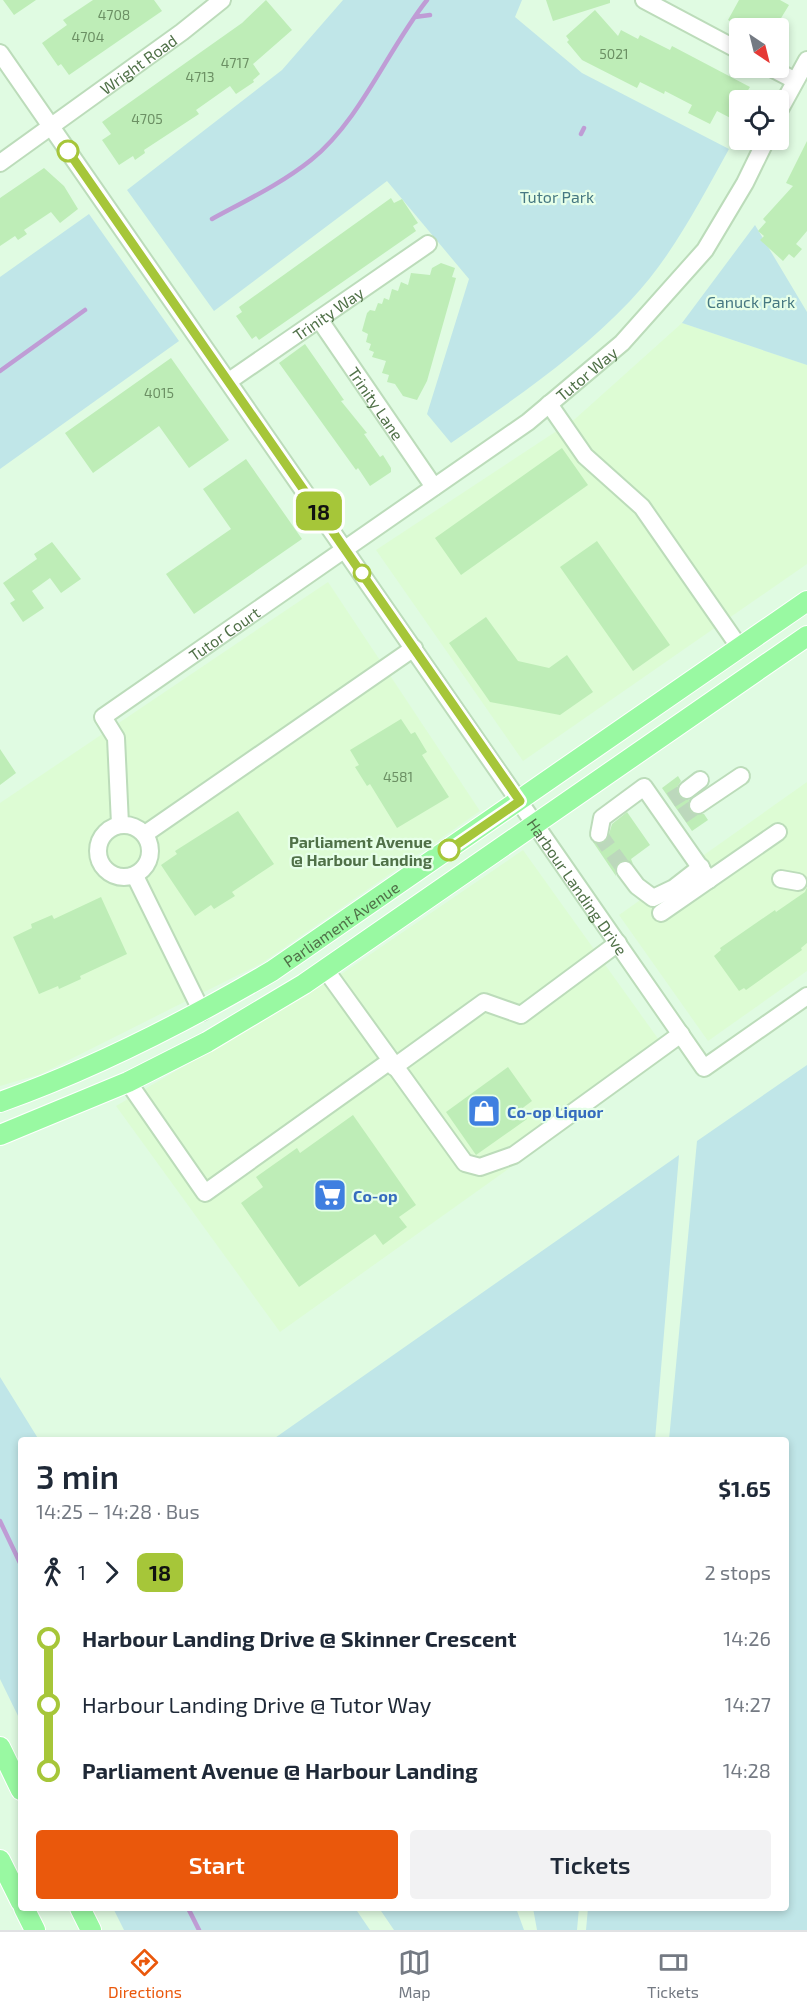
<!DOCTYPE html>
<meta charset="utf-8">
<style>
body{margin:0;font-family:"Exo 2",sans-serif;background:#f2f2f3;color:#1f2937;height:100vh;display:flex;flex-direction:column;font-size:22px;white-space:nowrap}
*{box-sizing:border-box;margin:0}
p{font-size:20px;color:#747a83}
.icon{flex:none;width:33px;height:33px;fill:none;stroke:currentColor;stroke-width:2;stroke-linecap:round;stroke-linejoin:round}
.map{position:relative;flex:1;overflow:hidden}
.side{position:absolute;left:18px;top:1437px;width:771px;height:474px;display:flex;flex-direction:column;background:#fff;border-radius:6px;box-shadow:0 3px 9px #0003}
.side>*{flex:none}
.badge{padding:0 12px;border-radius:9px;font-size:21px;line-height:39px}
.needle{width:39px;rotate:145deg}
.fabs{position:absolute;left:729px;top:18px;display:grid;gap:12px}
.fabs a{display:grid;place-items:center;width:60px;height:60px;border-radius:6px;background:#fff;box-shadow:0 3px 9px #0003;font-size:30px}
.map>.badge{position:absolute;translate:-50% -50%;box-shadow:0 0 0 3px #fff}
.legs{display:flex;align-items:center;gap:9px;height:66px;padding:0 18px;font-size:20px}
.legs p{margin-inline-start:auto}
.overview{display:flex;align-items:center;justify-content:space-between;height:102px;padding:0 18px}
h1{font-size:33px;font-weight:600;line-height:45px}
.action{display:flex;gap:12px;margin-top:auto;padding:12px 18px}
.action a{flex:1;height:69px;border-radius:6px;background:#ea580c;color:#fff;font-size:24px;font-weight:600;line-height:69px;text-align:center}
.action a+a{background:#f2f2f3;color:#1f2937}
ul{padding:0 18px;list-style:none}
li{display:flex;align-items:center;gap:21px;height:66px;font-size:22px}
li i{display:grid;place-items:center;width:9px;height:100%;margin:0 8px;background:currentColor}
li i::after{content:'';width:15px;height:15px;margin:-8px;border:4px solid;border-radius:50%;background:#fff}
li p{margin-inline-start:auto}
li:first-child i{background:linear-gradient(#0000 50%,currentColor 0)}
li:last-child i{background:linear-gradient(currentColor 50%,#0000 0)}
.menu{display:flex;justify-content:space-around;align-items:center;height:84px;border-top:2px solid #e0e1e3;background:#fff;font-size:16px;color:#747a83}
.menu a{display:grid;justify-items:center;gap:3px}
.menu .on{color:#ea580c}
.map>svg:first-child{display:block}
</style>
<div class="map">
<svg width="807" height="1930" viewBox="0 0 807 1930">
<rect width="100%" height="100%" fill="#e0fbe2"/>
<path fill="#ddfcd4" d="M682,323L807,365V564L523,761L376,550L575,419Z
M328,582L480,811L262,963L41,1074L0,1086V803Z
M807,782V971L708,1041L619,915Z
M523,850L669,1054L280,1332L116,1106L343,973Z"/>
<path fill="#c0e6e8" d="M343,0H522L515,17L582,73L729,149C700,201 672,257 630,301C577,357 514,399 451,443L427,414L469,279L387,181L214,311L127,190L282,70Z
M89,214L179,341L0,469V277Z
M755,225L807,312V365L682,323Z
M807,1065V1930H586L588,1908H786V1440H669L697,1141Z
M679,1155L655,1440H272Z
M0,1377L39,1440H21V1722L0,1679Z
M113,1908H355L370,1930H124Z
M379,1908H516L524,1930H394Z
M533,1908H579L577,1930H537Z"/>
<g fill="none" stroke-linecap="round" stroke-linejoin="round">
<path stroke="#bf9cd5" stroke-width="4.5" d="M415,17L430,15
M581,134L584,128
M212,219C245,201 281,184 311,160C360,121 388,49 427,0
M0,371L85,310
M0,1521L21,1565
M188,1908L199,1930"/>
</g>
<path fill="#beedb7" d="M3,0H36L14,15Z
M93,0H154L162,11L69,75L61,64L58,66L42,43L67,25L63,20Z
M266,0L292,30L253,64L260,74L253,80L254,82L236,94L230,86L196,110L199,114L144,150L145,153L135,160L133,156L119,165L102,140L111,134L102,122L242,23Z
M546,0H610V3L553,21Z
M739,0H780L789,5L775,28H743L728,20Z
M595,10L618,36L621,30L638,39L640,35L670,50L672,46L750,87L742,100H740V123L717,111L710,124L688,113L692,105L665,91L664,94L640,82L637,88L582,60L567,42L569,40L566,36Z
M807,141V231L796,244L802,249L794,258L789,254L783,261L760,240L764,236L758,231L766,222L763,219L793,186L786,183Z
M44,168L64,186L78,209L60,223L51,212L24,230L27,234L18,240L15,236L0,246V198Z
M391,198L394,203L402,199L418,223L413,226L416,231L259,340L256,336L252,339L236,316L242,312L239,307Z
M441,263L455,268L452,277L456,278L427,381L417,400L403,396L395,384L387,382L389,375L382,373L386,361L372,357L374,352L369,350L371,344L366,342L368,334L362,331L367,313L370,310L375,311L378,303L382,304L384,298L389,300L392,289L398,291L401,282L408,285L411,273L430,275L432,268Z
M305,344L344,400L341,401L367,433L364,434L380,457L383,455L391,468V472L370,486L358,468L356,470L279,363Z
M171,358L229,440L189,468L159,426L93,473L65,433Z
M562,448L588,485L461,575L435,538Z
M246,459L302,539L194,614L166,574L231,529L203,489Z
M597,541L670,645L633,671L560,567Z
M52,542L81,579L61,593L50,578L32,591L44,608L23,622L10,603L15,600L3,583L37,559L34,554Z
M486,617L518,661L549,668L567,655L593,692L560,715L490,702L449,643Z
M401,719L411,734L415,732L427,752L422,755L449,797L397,828L370,784L367,786L355,767L359,765L350,750Z
M0,749L16,773L0,785Z
M678,776L681,781L677,787L678,796L689,800L688,806L693,814H704L708,820L692,831L662,788Z
M238,811L274,864L232,892L235,896L214,909L211,905L195,916L161,865L177,854L175,851Z
M627,812L650,845L631,859L633,864L624,860L618,862L615,866L616,876L593,842L602,844L607,841L612,824Z
M807,887V943L801,948L802,950L746,990L744,988L739,991L714,956L721,950L720,948L775,910L776,912L805,892Z
M101,897L127,954L80,976L81,979L59,989L58,986L39,994L13,937L32,928L31,924L52,915L54,919Z
M508,1067L532,1101L520,1110L527,1119L476,1155L446,1112Z
M353,1115L416,1205L399,1217L407,1227L383,1245L375,1234L299,1287L241,1203L263,1187L256,1177L297,1148L300,1153Z"/>
<g fill="none" stroke-linecap="round" stroke-linejoin="round">
<path stroke="#bcd8bc" stroke-width="16" stroke-dasharray="16 8" stroke-linecap="butt" d="M671,800L687,790
M682,816L698,805
M599,834L625,870"/>
<g stroke="#bcdcba" stroke-width="20">
<g id="minor">
<path d="M644,0L740,51"/>
<path id="s1" d="M0,53L704,1068L807,996"/>
<path d="M771,68L794,80"/>
<path d="M778,113L807,60"/>
<path id="s2" d="M0,163L182,32L222,0"/>
<path id="s3" d="M319,319L434,487"/>
<path id="s4" d="M229,381L428,244"/>
<path d="M549,404L585,456L642,507L740,648"/>
<path d="M687,790L700,780"/>
<path d="M698,805L741,776"/>
<path id="s5" d="M120,824L116,738L103,717L528,422L622,343L705,250L745,183L766,140"/>
<circle cx="124" cy="851" r="26"/>
<path d="M145,834L414,648"/>
<path d="M599,834L602,818L644,787L709,880"/>
<path d="M625,870L637,886L653,898L674,888L701,867"/>
<path d="M135,876L202,1012"/>
<path d="M781,879L798,882"/>
<path d="M661,913L778,832"/>
<path d="M325,969L465,1163L480,1167L514,1155L681,1034"/>
<path d="M394,1067L484,1002L521,1015L618,943"/>
<path d="M128,1082L205,1193L390,1061"/>
</g>
</g>
<g stroke="#fff" stroke-width="22">
<g id="major">
<path id="s6" d="M0,1102C96,1068 185,1022 272,971L807,601"/>
<path d="M0,1135L128,1082L207,1042L304,984L807,636"/>
<path d="M0,1747L21,1790"/>
<path d="M0,1860L21,1902"/>
<path d="M24,1908L35,1930"/>
<path d="M80,1908L91,1930"/>
</g>
</g>
<use href="#minor" stroke="#fff" stroke-width="16"/>
<use href="#major" stroke="#99f9a2" stroke-width="20"/>
</g>
<g fill="none" stroke-linecap="round" stroke-linejoin="round">
<g stroke="#fff" stroke-width="14">
<path id="line-1" d="M68,151L520,801L449,850"/>
</g>
<use href="#line-1" stroke="#a6c639" stroke-width="9"/>
</g>
<defs>
<g id="shop-square" transform="scale(1.725)"><rect x="-9" y="-9" width="18" height="18" rx="4" fill="#3f7fe0" stroke="#e6ffe8"/><path d="M-5-2.5h2.3a2.7 3.5 0 0 1 5.4 0H5L5.5 6h-11ZM-1.5-2.5h3a1.5 2.3 0 0 0-3 0Z" fill="#fff"/></g>
<g id="supermarket-square" transform="scale(1.725)"><rect x="-9" y="-9" width="18" height="18" rx="4" fill="#3f7fe0" stroke="#e6ffe8"/><path d="M-6-5.5h2.5l.6 2H6L4.5 2H-2.5L-4.4-4H-6ZM-1.5 3.2a1.3 1.3 0 1 0 .1 0ZM3 3.2a1.3 1.3 0 1 0 .1 0Z" fill="#fff"/></g>
</defs>
<g fill-rule="evenodd">
<use href="#shop-square" x="484" y="1111"/>
<use href="#supermarket-square" x="330" y="1195"/>
</g>
<g fill="#fff" stroke="#a6c639" stroke-width="3">
<circle cx="68" cy="151" r="10"/>
<circle cx="362" cy="573" r="8"/>
<circle cx="449" cy="850" r="10"/>
</g>
<g text-anchor="middle" dominant-baseline="central" stroke-width="4.5" stroke-linejoin="round" paint-order="stroke">
<g font-size="14" fill="#6c9064">
<text x="114" y="14">4708</text>
<text x="88" y="36">4704</text>
<text x="614" y="53">5021</text>
<text x="235" y="62">4717</text>
<text x="200" y="76">4713</text>
<text x="147" y="118">4705</text>
<text x="159" y="392">4015</text>
<text x="398" y="776">4581</text>
</g>
<g font-size="16" fill="#507148" stroke="#e6ffe8">
<text stroke="none"><textPath href="#s2" startOffset="170">Wright Road</textPath></text>
<text stroke="none"><textPath href="#s4" startOffset="120">Trinity Way</textPath></text>
<text stroke="none"><textPath href="#s5" startOffset="704">Tutor Way</textPath></text>
<text stroke="none"><textPath href="#s3" startOffset="102">Trinity Lane</textPath></text>
<text stroke="none"><textPath href="#s5" startOffset="258">Tutor Court</textPath></text>
<text stroke="none"><textPath href="#s1" startOffset="1014">Harbour Landing Drive</textPath></text>
<text stroke="none"><textPath href="#s6" startOffset="386">Parliament Avenue</textPath></text>
</g>
<g font-size="16" fill="#467882" stroke="#e6ffe8">
<text x="557" y="196">Tutor Park</text>
<text x="751" y="301">Canuck Park</text>
</g>
<g font-size="16" font-weight="bold" fill="#507148" stroke="#e6ffe8" text-anchor="end">
<text x="432" y="841">Parliament Avenue<tspan x="432" dy="18">@ Harbour Landing</tspan></text>
</g>
<g font-size="16" font-weight="bold" fill="#366cbe" stroke="#e6ffe8" text-anchor="start">
<text x="507" y="1111">Co-op Liquor</text>
<text x="353" y="1195">Co-op</text>
</g>
</g>
</svg>
<div class="fabs">
<a><svg class="needle" viewBox="-14 -14 28 28"><path d="M0-13l5 13h-10z" fill="#e53935"/><path d="M0 13l5-13h-10z" fill="#747a83"/></svg></a>
<a><svg class="icon" aria-label="locate" viewBox="0 0 24 24"><circle cx="12" cy="12" r="6"/><path d="M12 2v4M12 18v4M2 12h4M18 12h4"/></svg></a>
</div>
<b class="badge" style="left:319px;top:511px;background:#a6c639;color:#111">18</b>
<section class="side">
<div class="overview"><div><h1>3 min</h1><p>14:25 – 14:28 · Bus</p></div><b>$1.65</b></div>
<div class="legs"><svg class="icon" aria-label="walk" viewBox="0 0 24 24"><circle cx="13" cy="4" r="2"/><path d="M13 8l-2 6 4 7M11 14l-3 7M7 12l3-4h3l4 4"/></svg>1<svg class="icon" aria-label="forward" viewBox="0 0 24 24"><path d="M9 5l7 7-7 7"/></svg><b class="badge" style="background:#a6c639;color:#111">18</b><p>2 stops</p></div>
<ul>
<li><i style="color:#a6c639"></i><b>Harbour Landing Drive @ Skinner Crescent</b><p>14:26</p></li>
<li><i style="color:#a6c639"></i><span>Harbour Landing Drive @ Tutor Way</span><p>14:27</p></li>
<li><i style="color:#a6c639"></i><b>Parliament Avenue @ Harbour Landing</b><p>14:28</p></li>
</ul>
<div class="action"><a>Start</a><a>Tickets</a></div>
</section>
</div>
<nav class="menu">
<a class="on"><svg class="icon" aria-label="directions" viewBox="0 0 24 24"><path d="M12 3l9 9-9 9-9-9zM9 14v-3h6M13 9l2 2-2 2"/></svg>Directions</a>
<a><svg class="icon" aria-label="map" viewBox="0 0 24 24"><path d="M3 6l6-2 6 2 6-2v14l-6 2-6-2-6 2zM9 4v14M15 6v14"/></svg>Map</a>
<a><svg class="icon" aria-label="tickets" viewBox="0 0 24 24"><path d="M3 7h18v10H3zM15 7v10"/></svg>Tickets</a>
</nav>
